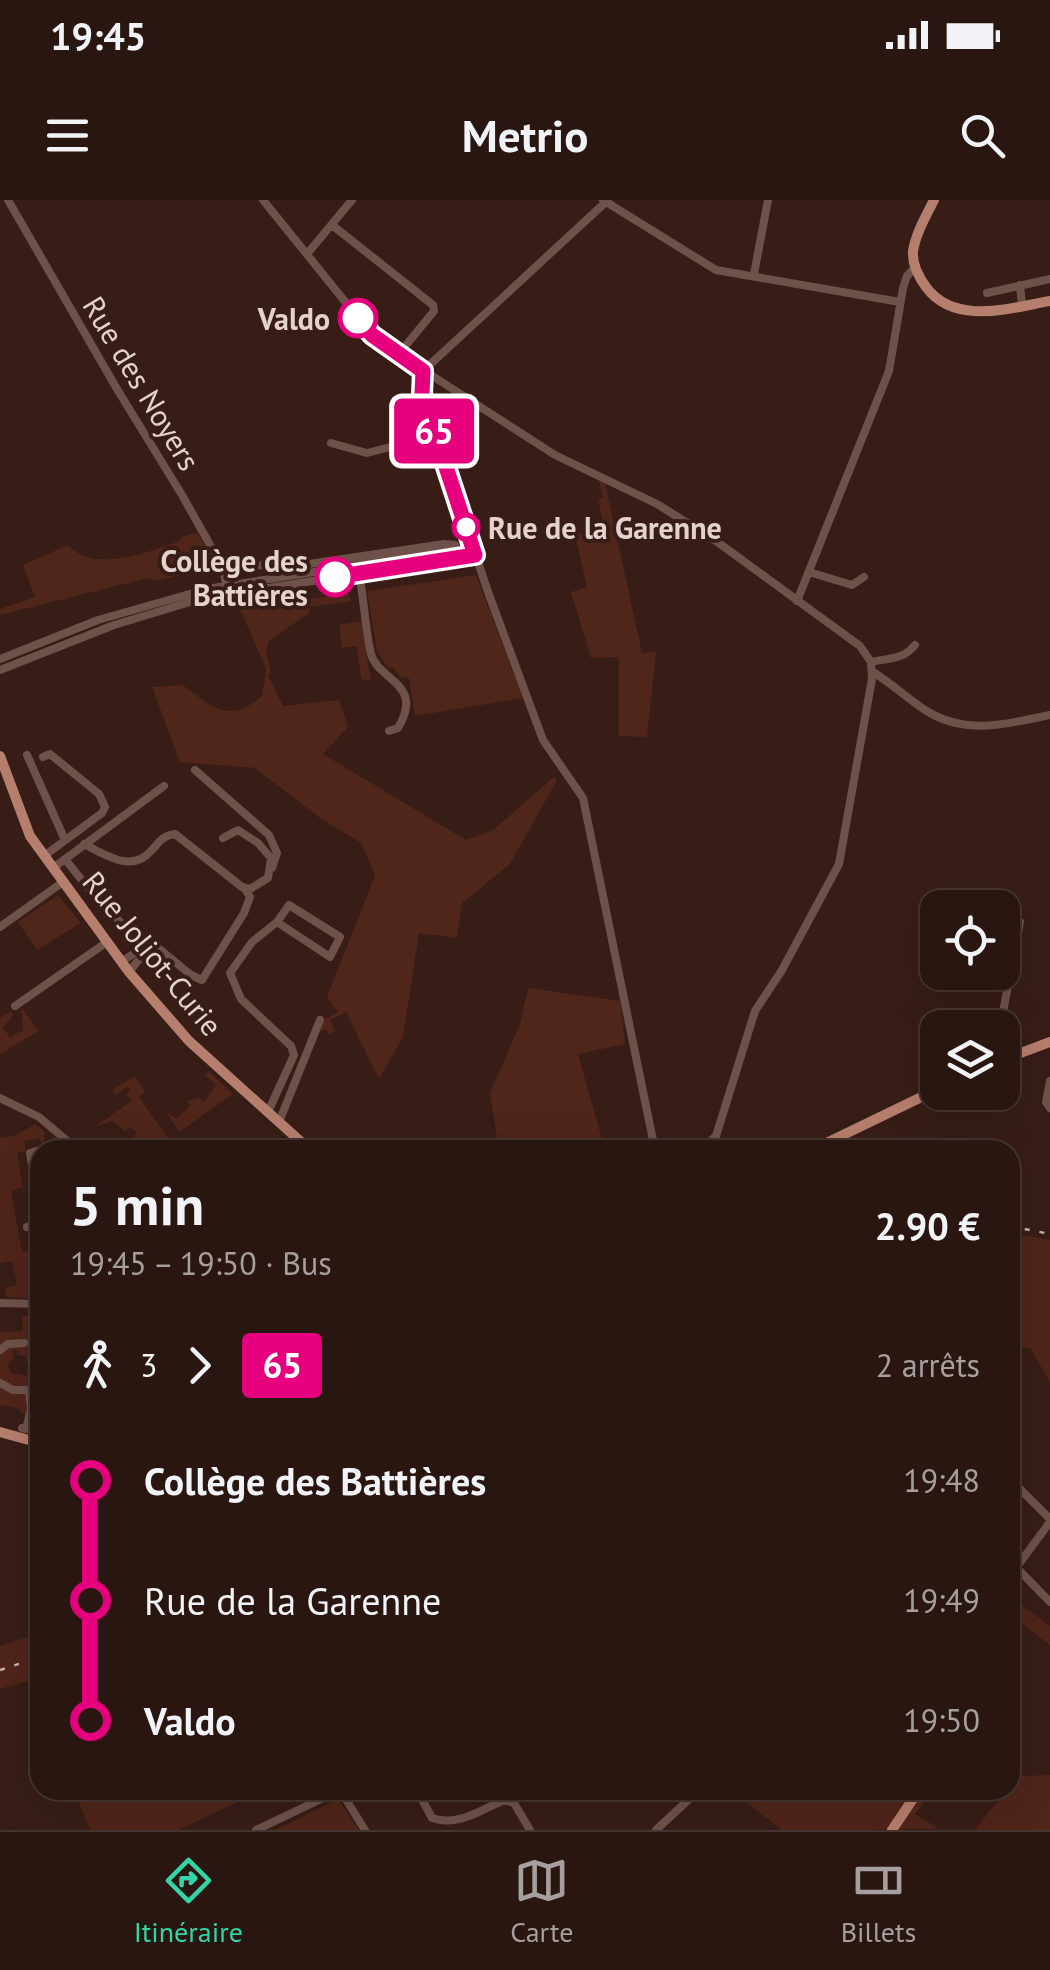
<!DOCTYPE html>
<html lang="fr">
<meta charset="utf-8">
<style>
body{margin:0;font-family:"PT Sans",sans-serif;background:#311f19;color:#f1f3f6;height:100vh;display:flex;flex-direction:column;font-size:38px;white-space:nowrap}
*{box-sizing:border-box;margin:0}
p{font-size:32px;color:#a59f9f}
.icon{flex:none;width:55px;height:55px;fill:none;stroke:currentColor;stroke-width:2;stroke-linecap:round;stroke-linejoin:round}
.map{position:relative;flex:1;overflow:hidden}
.drawer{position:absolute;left:30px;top:940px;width:990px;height:660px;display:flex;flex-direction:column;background:#291610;border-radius:30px;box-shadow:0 10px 40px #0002,0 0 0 2px #453530}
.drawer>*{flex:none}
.badge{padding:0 20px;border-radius:8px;font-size:35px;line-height:65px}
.fabs{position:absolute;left:920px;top:690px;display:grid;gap:20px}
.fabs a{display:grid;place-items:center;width:100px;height:100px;border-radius:20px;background:#291610;box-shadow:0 10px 40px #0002,0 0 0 2px #453530;font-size:50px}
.map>.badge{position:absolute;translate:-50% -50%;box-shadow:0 0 0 5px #fff}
.legs{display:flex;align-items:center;gap:15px;height:110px;padding:0 40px;font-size:32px}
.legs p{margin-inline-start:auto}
.headline{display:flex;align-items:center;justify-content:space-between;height:170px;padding:0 40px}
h1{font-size:55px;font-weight:600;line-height:75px}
ul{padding:0 40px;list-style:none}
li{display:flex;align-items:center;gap:35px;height:120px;font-size:38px}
li i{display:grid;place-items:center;width:15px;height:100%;margin:0 12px;background:currentColor}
li i::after{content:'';width:25px;height:25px;margin:-12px;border:8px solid;border-radius:50%;background:#291610}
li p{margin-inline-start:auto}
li:first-child i{background:linear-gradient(#0000 50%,currentColor 0)}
li:last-child i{background:linear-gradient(currentColor 50%,#0000 0)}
.status{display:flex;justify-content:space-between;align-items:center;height:70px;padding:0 50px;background:#291610;direction:ltr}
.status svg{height:28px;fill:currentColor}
header{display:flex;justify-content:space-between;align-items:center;height:130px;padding:0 40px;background:#291610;font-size:45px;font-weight:600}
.menu{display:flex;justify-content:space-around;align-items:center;height:140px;border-top:2px solid #453530;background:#291610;font-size:28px;color:#a59f9f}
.menu a{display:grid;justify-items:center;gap:5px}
.menu .on{color:#33d4a8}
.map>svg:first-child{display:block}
</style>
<div class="status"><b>19:45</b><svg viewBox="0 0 49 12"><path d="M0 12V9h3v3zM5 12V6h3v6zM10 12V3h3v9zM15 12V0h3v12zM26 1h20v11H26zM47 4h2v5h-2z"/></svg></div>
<header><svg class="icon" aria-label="menu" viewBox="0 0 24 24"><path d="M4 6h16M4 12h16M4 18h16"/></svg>Metrio<svg class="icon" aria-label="search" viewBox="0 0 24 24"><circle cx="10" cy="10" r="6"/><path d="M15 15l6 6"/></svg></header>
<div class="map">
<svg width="1050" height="1630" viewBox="0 0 1050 1630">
<rect width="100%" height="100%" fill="#371d16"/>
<path fill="#50251a" d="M599,280L605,283L642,453L656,452L647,537L619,536V457L591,458L571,392L587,387L575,335L604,327L598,299L603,298Z
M197,333L216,365L212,370L202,365L191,368L188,373L154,381L148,378L0,415V409L35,397L23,365L68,345C95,374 148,352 180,341L181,337Z
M476,375L523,498L415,516L409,478L400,477L393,468H388L377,451L367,391Z
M349,393L351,401L309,407V413L269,441L266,451L271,473L268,475L283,506L339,500L348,527L323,554L466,640L492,631L555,576L556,582L510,664L462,703L457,738L419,733L403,837L379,879L346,812L330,820L335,831L329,834L326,829L319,832L324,820L338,812L327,797L375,675L361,643L320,618L255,568L180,562L152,487L183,485C213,508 228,524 262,496L266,469L240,409Z
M361,421L371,481L361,479L357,446L342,448L339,425Z
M58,695L81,723L37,750L18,722Z
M528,788L620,801L625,844L578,854L605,950H492L497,937L490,893L520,824Z
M21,807L39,831L0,854V818L11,811L13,815L3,828L10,837L23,830Z
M209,871L233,894L179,932L165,910L176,919L191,905L187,901L199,898L204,902L216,885L205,875Z
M135,876L145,892L139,897L169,940L155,950H135L141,943L133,938L137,933L130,927L125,931L113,921L94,927L132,901L126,894L130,891L128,887L115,895L112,890Z
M35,924L44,931L45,950H42L40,938L24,941L26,951L17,953L23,987L11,991L22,1052L34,1050L32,1039L40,1038V1059L37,1060L40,1099L6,1097L5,1088L17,1085L12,1061L0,1063V938L14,936Z
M1010,1033L1050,1040V1182L1030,1148L1010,1149Z
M22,1116H30L31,1163H27L26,1156L17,1155V1150H12L14,1156L8,1165L11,1173L27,1176V1169H32L33,1233L26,1231L28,1216L20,1213V1209L0,1205V1132L23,1131Z
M1010,1396L1050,1426V1445L1010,1415Z
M40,1433V1503L31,1480L0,1489V1446Z
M1010,1572L1025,1576L1050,1575V1630H975L1006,1590H1010Z
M74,1590H251L253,1595L178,1630H90Z
M731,1590H934L915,1614L939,1629L782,1630Z
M338,1599L359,1630H275Z"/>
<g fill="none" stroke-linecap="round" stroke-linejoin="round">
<path stroke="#6e524a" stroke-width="8" d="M8,0L117,189L182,295L223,368L227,389
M263,0L372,135L386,146L555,255L657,304L716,341L860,446L871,462L872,479L839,664L782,770L755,811L716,936L701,950
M603,0L716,70L900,102
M332,25L433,105L434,111L398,155
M307,54L352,0
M754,74L768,0
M1020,85L1022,106
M987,93L1050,79
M423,171L422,194L488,392L543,540L583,598L655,950
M423,171L608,0
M331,243L367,253L390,247L416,248L437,241
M224,369L235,366L309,364L444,344L455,345L456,350
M809,372L852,385L864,377
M359,373C364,399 365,428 371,454C378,481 425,483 398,528L389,531
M797,401L889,171L903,88L907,76L915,67
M0,459L98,420L207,389L472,347
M871,462C889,458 903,460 915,445
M0,470L114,425L200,399L475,355
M873,472C891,483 907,498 925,510C966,536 1006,524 1050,515
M27,555L65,640
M43,557L50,554L99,594L105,607L102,613L44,656
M195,570L269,635L277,653L272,668
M84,644C103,654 131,673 150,652C159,643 161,636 175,634L242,687L250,689L268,678L271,658L258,643L238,630L223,638
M65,659L101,704L148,748
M53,668L164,586
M0,727L63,682
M121,762L136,752L157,747L191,775L202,780L244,713L250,697L245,689
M129,772L148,748
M15,806L107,742
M1000,828L1020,722L1002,719
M1050,881L1046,902L1050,908
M0,898L39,917L78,950
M268,912L294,855L291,846L241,799L230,773L252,742L277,722L289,705L340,737L330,757L277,722
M279,922L320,820
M40,950L30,953L40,1010
M27,1027L40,1024
M0,1103L40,1104
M0,1150L8,1144L24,1143
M0,1183L13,1190H29L31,1209L26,1229L22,1228
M1010,1279L1050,1319
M1017,1368L1050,1402
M1010,1376L1050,1322
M340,1590L365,1630
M417,1590L432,1618C458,1627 481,1610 504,1600L514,1603L530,1630
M256,1630L340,1590
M656,1630L699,1590"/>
<path stroke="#b67e6d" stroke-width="10" d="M934,0C926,16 916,33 913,51C912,64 918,76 926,87C955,126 1010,108 1050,101
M0,556L30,636L129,772L189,841L310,950
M1002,860L1050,842
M812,950L938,889
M0,1232L40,1243
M892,1630L919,1590"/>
<path stroke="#c6b3ad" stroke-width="2.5" stroke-dasharray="5 10" stroke-linecap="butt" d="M1010,1026L1050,1034
M0,1470L40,1457"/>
</g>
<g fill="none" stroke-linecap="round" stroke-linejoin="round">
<g stroke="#fff" stroke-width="22">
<path id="line-1" d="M335,377L475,355L422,194L423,171L372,135L358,118"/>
</g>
<use href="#line-1" stroke="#e6007e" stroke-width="15"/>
</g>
<g fill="#fff" stroke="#e6007e" stroke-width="5">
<circle cx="358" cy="118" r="18"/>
<circle cx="466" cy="327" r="12"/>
<circle cx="335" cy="377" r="18"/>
</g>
<g text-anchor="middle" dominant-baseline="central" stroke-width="8" stroke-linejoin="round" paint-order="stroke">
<g font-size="30" font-weight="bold" fill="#e4d2cd" stroke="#371d16" text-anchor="end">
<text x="330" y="118">Valdo</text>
<text x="488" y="327" text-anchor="start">Rue de la Garenne</text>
<text x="308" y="360">Collège des<tspan x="308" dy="34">Battières</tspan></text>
</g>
<g font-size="30" fill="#e4d2cd" stroke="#371d16">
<text transform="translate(142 183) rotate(59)">Rue des Noyers</text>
<text transform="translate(153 753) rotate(51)">Rue Joliot-Curie</text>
</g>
</g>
</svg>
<div class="fabs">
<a><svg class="icon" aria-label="locate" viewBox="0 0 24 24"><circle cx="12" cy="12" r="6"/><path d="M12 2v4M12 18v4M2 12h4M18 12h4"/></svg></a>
<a><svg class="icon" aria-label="layers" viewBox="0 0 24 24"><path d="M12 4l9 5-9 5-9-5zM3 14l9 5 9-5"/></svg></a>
</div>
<b class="badge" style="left:434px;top:231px;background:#e6007e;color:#fff">65</b>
<section class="drawer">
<div class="headline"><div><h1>5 min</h1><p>19:45 – 19:50 · Bus</p></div><b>2.90 €</b></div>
<div class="legs"><svg class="icon" aria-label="walk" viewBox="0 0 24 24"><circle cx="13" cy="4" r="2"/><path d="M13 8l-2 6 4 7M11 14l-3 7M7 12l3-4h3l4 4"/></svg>3<svg class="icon" aria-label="forward" viewBox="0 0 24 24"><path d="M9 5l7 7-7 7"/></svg><b class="badge" style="background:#e6007e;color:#fff">65</b><p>2 arrêts</p></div>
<ul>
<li><i style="color:#e6007e"></i><b>Collège des Battières</b><p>19:48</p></li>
<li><i style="color:#e6007e"></i><span>Rue de la Garenne</span><p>19:49</p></li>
<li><i style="color:#e6007e"></i><b>Valdo</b><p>19:50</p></li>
</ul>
</section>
</div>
<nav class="menu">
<a class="on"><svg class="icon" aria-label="directions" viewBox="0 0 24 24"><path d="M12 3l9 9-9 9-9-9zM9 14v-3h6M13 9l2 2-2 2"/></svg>Itinéraire</a>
<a><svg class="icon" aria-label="map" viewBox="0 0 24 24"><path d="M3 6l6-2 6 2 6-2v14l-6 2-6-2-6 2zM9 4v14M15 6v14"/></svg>Carte</a>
<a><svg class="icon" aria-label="tickets" viewBox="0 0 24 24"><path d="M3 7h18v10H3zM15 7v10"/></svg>Billets</a>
</nav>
